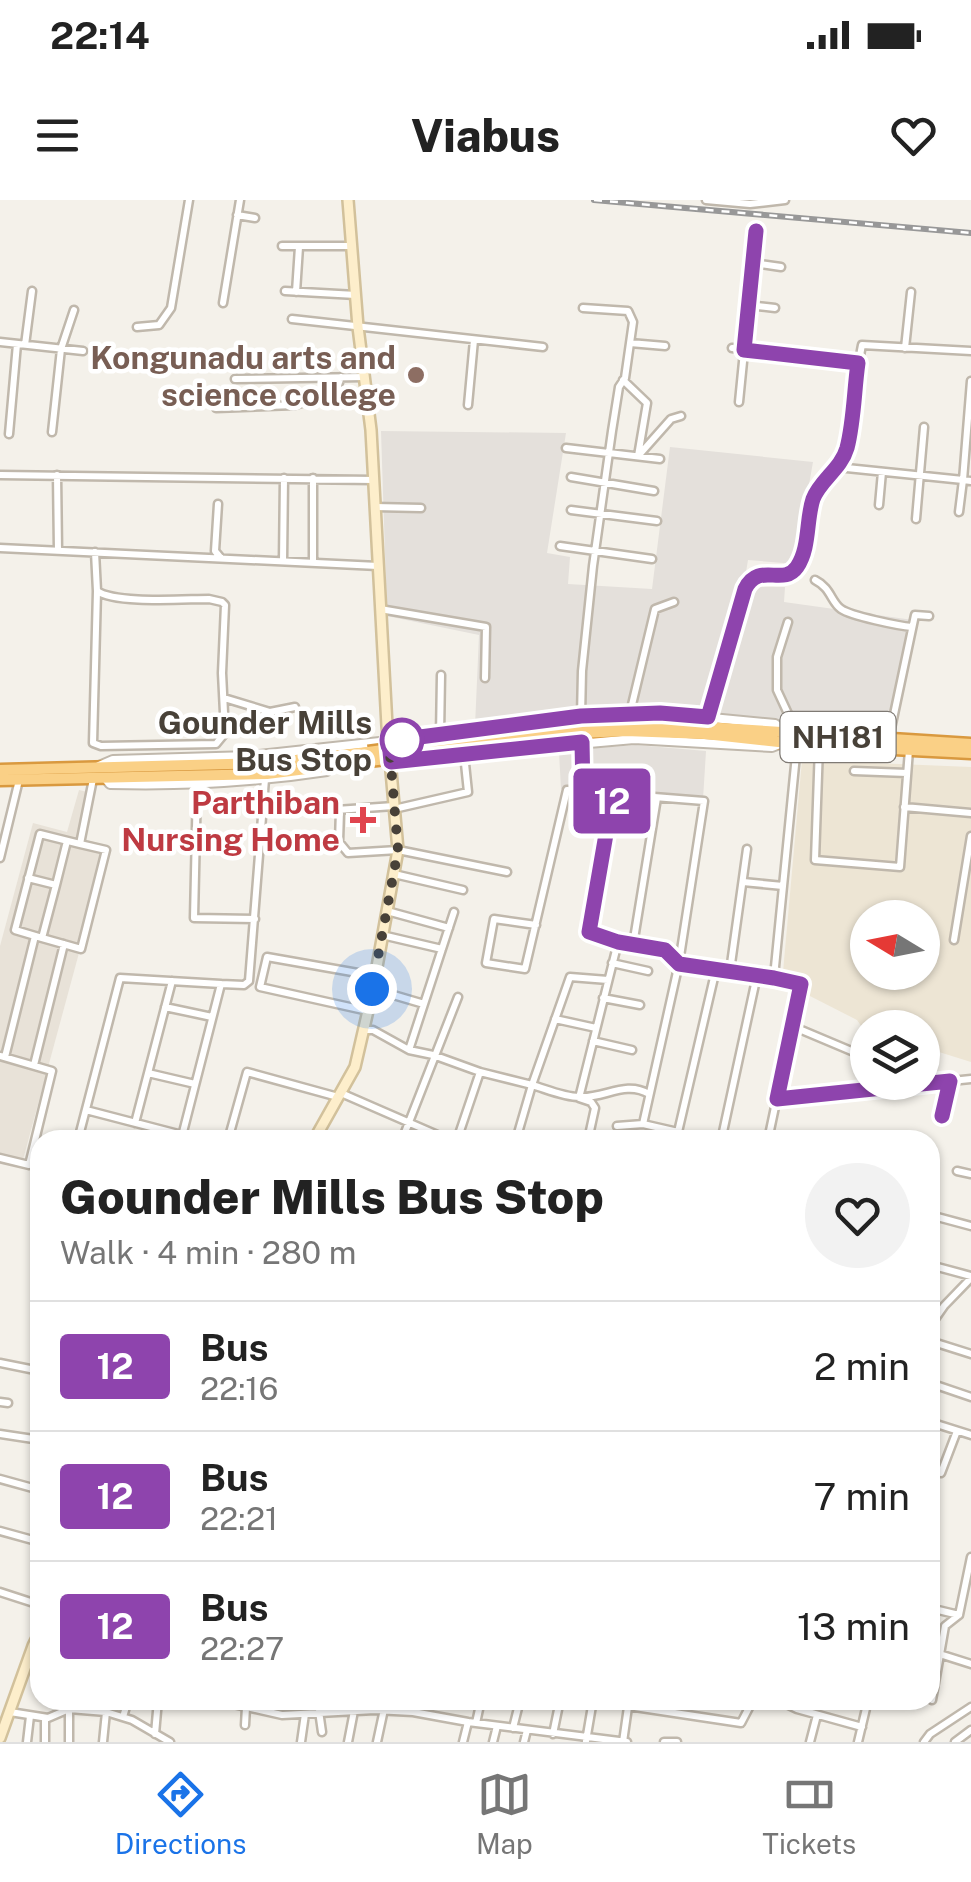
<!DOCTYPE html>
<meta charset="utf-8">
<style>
body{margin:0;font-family:"Public Sans",sans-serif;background:#f2f2f2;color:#222;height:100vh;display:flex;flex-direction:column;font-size:38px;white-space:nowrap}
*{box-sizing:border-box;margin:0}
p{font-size:32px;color:#767676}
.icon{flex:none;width:55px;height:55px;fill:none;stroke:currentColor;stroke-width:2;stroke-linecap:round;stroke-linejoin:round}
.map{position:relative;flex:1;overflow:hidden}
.side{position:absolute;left:30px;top:930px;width:910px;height:580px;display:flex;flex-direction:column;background:#fff;border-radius:30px;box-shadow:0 2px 8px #0004}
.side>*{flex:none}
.badge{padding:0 20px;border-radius:8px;font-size:35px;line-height:65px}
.needle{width:65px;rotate:280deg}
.controls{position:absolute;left:850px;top:700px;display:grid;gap:20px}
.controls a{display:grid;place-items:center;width:90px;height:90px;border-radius:50%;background:#fff;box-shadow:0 2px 8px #0004;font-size:50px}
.you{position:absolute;width:50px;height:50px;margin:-25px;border:8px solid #fff;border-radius:50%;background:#1a73e8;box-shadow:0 0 0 15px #1a73e833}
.map>.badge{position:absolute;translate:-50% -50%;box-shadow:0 0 0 5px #fff}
.round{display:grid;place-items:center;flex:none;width:105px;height:105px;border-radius:52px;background:#f2f2f2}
.headline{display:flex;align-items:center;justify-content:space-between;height:170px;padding:0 30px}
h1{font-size:48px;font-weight:800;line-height:75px}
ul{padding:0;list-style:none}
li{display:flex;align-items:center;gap:30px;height:130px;padding:0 30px;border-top:2px solid #e0e0e0}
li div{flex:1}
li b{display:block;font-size:38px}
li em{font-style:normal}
li .badge{min-width:110px;font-weight:700;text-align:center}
.status{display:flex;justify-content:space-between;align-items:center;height:70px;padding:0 50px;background:#fff;direction:ltr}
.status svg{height:28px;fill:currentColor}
header{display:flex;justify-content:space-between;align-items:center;height:130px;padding:0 30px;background:#fff;font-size:45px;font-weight:800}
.dock{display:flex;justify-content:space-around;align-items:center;height:140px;border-top:2px solid #e0e0e0;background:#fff;font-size:28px;color:#767676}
.dock a{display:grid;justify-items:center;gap:5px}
.dock .current{color:#1a73e8}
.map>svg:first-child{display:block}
</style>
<div class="status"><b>22:14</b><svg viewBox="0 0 49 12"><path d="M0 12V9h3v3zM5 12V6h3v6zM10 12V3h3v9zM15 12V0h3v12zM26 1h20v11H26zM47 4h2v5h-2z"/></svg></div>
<header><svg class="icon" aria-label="menu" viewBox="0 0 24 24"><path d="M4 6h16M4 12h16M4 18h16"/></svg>Viabus<svg class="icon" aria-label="heart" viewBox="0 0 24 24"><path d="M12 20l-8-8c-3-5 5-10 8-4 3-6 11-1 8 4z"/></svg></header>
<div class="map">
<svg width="971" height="1542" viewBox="0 0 971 1542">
<rect width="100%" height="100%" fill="#f4f1ea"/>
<path fill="#e8e2d8" d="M79,590L92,593L80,638L108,646L21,967L0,961V746L33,623L67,632Z"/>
<path fill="#e4e0db" d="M381,231L566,233L547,353L570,357L568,384L652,389L670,247L813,262L795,364L748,360L746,372L704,513L576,514L475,526L479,435L387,416Z
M754,387H785L784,402L913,420L888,534L714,515Z
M636,545L706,551L703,599L586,590L584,549Z
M577,551L579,589H561L559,552Z"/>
<path fill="#ede5d4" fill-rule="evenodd" d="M802,560L971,567V862L923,847L922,828H868L867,831L864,830L857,820L806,794L807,786L783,772ZM868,718H922V772H868Z"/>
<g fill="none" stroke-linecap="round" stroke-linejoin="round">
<g stroke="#c0b8ac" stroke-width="11">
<path id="minor" d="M706,0L750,4L785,0
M237,15L255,18
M282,46H351
M753,63L781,67
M285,91L356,95
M296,92L299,47
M223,103L240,0
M748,105L775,108
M292,119L543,147
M137,127L159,125L171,108L189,0
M0,142L83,151
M630,143L665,146
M25,145L32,91
M732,148L858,163
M905,148L911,92
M235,179L364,177
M623,180L647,203L638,256
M335,193L368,201
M739,202L756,31
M468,205L474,140
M216,208L295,205L335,193L341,177
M52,232L61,149L74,110
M9,234L17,144
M566,248L660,259
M639,255L671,219L681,216
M837,267L963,280L971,181
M0,275L374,280
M57,275L58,350
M571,277L654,291
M218,304L215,351L220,357
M879,305L882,272
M375,307L421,308
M571,310L657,321
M959,312L963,280L971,281
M916,319L924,227
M560,346L652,359
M0,348L378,366
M95,352L97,391C115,404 184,399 209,399L222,402L225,405L222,473L225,533L216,544L101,546L93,543L97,391
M283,361L284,278
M313,362V278
M815,380C831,388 831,402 841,409C851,416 899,426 912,427
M380,409L486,427L485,478
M788,422L777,457V490L797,533
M224,498L270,512
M630,513L655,409L674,402
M581,516L582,471L593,366L612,231L619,187L625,178L633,122L628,111L583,108
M708,517L745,389C759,361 783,388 797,366C808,350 806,325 811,306C817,282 841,270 847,246C855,213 855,179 862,145L971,151
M242,526L270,512L295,507
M440,535L441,475
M889,538L915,415L929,416
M581,543L583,591
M819,546L815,660L900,667L909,550
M854,571L907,573
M197,584L194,718L255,719
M613,594L589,731L618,742
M904,607L971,613
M394,609L468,592L464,554
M340,610L339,642L348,653L398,650L507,672
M322,611L394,606
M0,658L19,580
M394,674L463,690
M28,678L56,685L42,738L15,730L40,634L80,644L93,579
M743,682L783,686
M56,685L67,641
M387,711L449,728
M454,712L409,850L433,855L480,872L457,940
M536,725L494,719L486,763L525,769C539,710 553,650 567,590L704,601L679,763L643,924L678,932L716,769
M382,735L442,749
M42,738L81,749L106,650L80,644
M954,740L971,636
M633,745L657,598
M612,763L648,771
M730,771L747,649
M221,784L244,785L249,781L265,579
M373,789L424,804
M603,798L640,805
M165,807L212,817
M368,811L260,787L267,757L375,776
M555,819L596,828
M792,826L868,858
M363,830H373L409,850
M593,841L632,850
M0,856L52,871L29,965L0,958
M5,857L35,736
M34,865L64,744
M480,872L532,885L570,777L608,780
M148,873L195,884
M341,893L449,940
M777,899L971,879
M86,910L182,935
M942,916L950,881
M135,923L172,781
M617,926L643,924
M723,932L757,775
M78,940L120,778L221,784L181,940
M228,940L247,872L338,897
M402,940L458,797
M516,940L532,885C546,889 564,897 579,897C604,899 625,880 649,894
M588,940L595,908L591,902L579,898L618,742L665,749L679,763L774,777L797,545
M768,940L801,784L774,777
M957,971L971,974
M930,1015L971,1026
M930,1065L971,1076
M930,1126L944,1106L971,1078
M930,1141L971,1154
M0,1163L40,1171
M930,1183L971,1197
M0,1202L8,1203
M930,1222L971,1235
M0,1234L40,1240
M941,1273L957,1231
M0,1279L40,1290
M0,1331L40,1342
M0,1392L40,1405
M930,1408L959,1415L971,1357
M930,1451L971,1464
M63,1500L69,1509L106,1512L103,1542
M215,1500L282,1515L375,1510L413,1512L468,1522L627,1542
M321,1500L319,1511L322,1532
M778,1500L797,1509L862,1527
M932,1500L945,1426L959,1415
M628,1506L741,1523L753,1500
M10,1512L48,1518L69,1509V1542
M106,1512L132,1520L170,1542
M413,1512L416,1500
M123,1517L128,1500
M476,1523L481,1500
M245,1525L246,1507
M513,1528L520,1500
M155,1534L158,1500
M553,1534L560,1500
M586,1541L593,1500
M27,1542L30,1516
M45,1542V1518
M301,1542L305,1514
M348,1542L354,1511
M377,1542L386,1500
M463,1542L468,1522
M493,1542L497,1526
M524,1542L527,1530
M623,1542L629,1500
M664,1542H677
M810,1542L817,1515
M858,1542L868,1500
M924,1542L930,1534L971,1507
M955,1542L971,1530"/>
</g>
<g stroke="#c0b8ac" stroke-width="12">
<path id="tertiary" d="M455,555L634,539L772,547L780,544
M99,566L113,560L250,556L389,541L581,516L660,513L775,524L784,531
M105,578L110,584C183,586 255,582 327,571"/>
</g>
<g stroke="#d2c19b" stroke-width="14">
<path id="secondary" d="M314,940L355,867L373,789L398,650L387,526L371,230L358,127L348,0
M0,1538L33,1446L40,1432"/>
</g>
<g stroke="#d9993f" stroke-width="15">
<path id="trunk" d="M428,544L578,525L625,522L971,544
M428,554L580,533L626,531L705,534L797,544L971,553
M0,570L269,563L368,552
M0,580L267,574L369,561"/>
</g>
<use href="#minor" stroke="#fff" stroke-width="6"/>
<use href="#tertiary" stroke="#fff" stroke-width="8"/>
<use href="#secondary" stroke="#fdeecb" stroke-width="9"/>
<use href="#trunk" stroke="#fad086" stroke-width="10"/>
<g stroke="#989898" stroke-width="6">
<path id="rail" d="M594,0L971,33"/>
</g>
<use href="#rail" stroke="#fff" stroke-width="2.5" stroke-dasharray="8" stroke-linecap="butt"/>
<g stroke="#d9993f" stroke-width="15" stroke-linecap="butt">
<path id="trunk-bridge" d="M368,552L428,544
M369,561L428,554"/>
</g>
<use href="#trunk-bridge" stroke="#fad086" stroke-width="10"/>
</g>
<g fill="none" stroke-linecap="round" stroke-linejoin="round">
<g stroke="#fff" stroke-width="22">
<path id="line" d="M756,31L744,150L858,163C854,191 854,221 847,248C841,269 820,280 813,299C806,320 810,348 797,367C783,387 759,361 745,389L708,517L660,513L581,516L389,541L391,562L582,542L583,591L613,594L589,732L618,742L665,750L679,764L774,778L801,784L777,899L950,881L942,916"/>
</g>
<use href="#line" stroke="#8e44ad" stroke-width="15"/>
<path stroke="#484138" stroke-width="10" stroke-dasharray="0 18" d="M372,789L398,650L389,541L402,540"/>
</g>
<circle fill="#8d6e63" stroke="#fff" stroke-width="4" cx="416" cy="175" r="10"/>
<circle fill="#fff" stroke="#8e44ad" stroke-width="5" cx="402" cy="540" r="20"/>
<path fill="#e0444e" stroke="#fff" stroke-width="4" d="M358 605h10v10h10v10h-10v10h-10v-10h-10v-10h10z"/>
<g text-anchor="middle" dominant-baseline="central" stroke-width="9" stroke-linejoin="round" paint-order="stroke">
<rect fill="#fff" stroke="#7f7a74" stroke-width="2.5" x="780.5" y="512" width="115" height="50" rx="8"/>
<g font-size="30" font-weight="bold" fill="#484138">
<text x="838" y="537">NH181</text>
</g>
<g font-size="32" font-weight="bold" fill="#785e54" stroke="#fff" text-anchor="end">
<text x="396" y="157">Kongunadu arts and<tspan x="396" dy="37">science college</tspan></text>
</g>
<g font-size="32" font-weight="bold" fill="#484138" stroke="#fff" text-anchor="end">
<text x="372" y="522">Gounder Mills<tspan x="372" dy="37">Bus Stop</tspan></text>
</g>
<g font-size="32" font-weight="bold" fill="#be3a42" stroke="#fff" text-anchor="end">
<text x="340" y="602">Parthiban<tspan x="340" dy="37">Nursing Home</tspan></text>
</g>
</g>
</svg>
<div class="controls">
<a><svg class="needle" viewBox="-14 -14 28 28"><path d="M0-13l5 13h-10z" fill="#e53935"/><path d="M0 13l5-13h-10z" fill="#767676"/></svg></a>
<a><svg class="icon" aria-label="layers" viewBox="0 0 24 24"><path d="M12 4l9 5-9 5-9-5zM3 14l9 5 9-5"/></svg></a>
</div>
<div class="you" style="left:372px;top:789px"></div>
<b class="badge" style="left:612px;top:601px;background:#8e44ad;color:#fff">12</b>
<section class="side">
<div class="headline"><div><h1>Gounder Mills Bus Stop</h1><p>Walk · 4 min · 280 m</p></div><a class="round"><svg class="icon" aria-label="heart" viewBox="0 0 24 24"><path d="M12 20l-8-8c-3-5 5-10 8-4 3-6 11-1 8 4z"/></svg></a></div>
<ul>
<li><span class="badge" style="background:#8e44ad;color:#fff">12</span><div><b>Bus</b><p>22:16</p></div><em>2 min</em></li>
<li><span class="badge" style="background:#8e44ad;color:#fff">12</span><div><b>Bus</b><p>22:21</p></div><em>7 min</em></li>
<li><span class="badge" style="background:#8e44ad;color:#fff">12</span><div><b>Bus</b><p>22:27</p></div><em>13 min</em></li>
</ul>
</section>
</div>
<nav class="dock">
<a class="current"><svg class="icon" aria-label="directions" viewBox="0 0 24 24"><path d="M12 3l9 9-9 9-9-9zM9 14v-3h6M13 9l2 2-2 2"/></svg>Directions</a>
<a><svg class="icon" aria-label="map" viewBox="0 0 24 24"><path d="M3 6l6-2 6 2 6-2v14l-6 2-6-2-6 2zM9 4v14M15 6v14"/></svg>Map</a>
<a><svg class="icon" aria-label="tickets" viewBox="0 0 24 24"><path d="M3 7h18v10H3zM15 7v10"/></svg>Tickets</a>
</nav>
